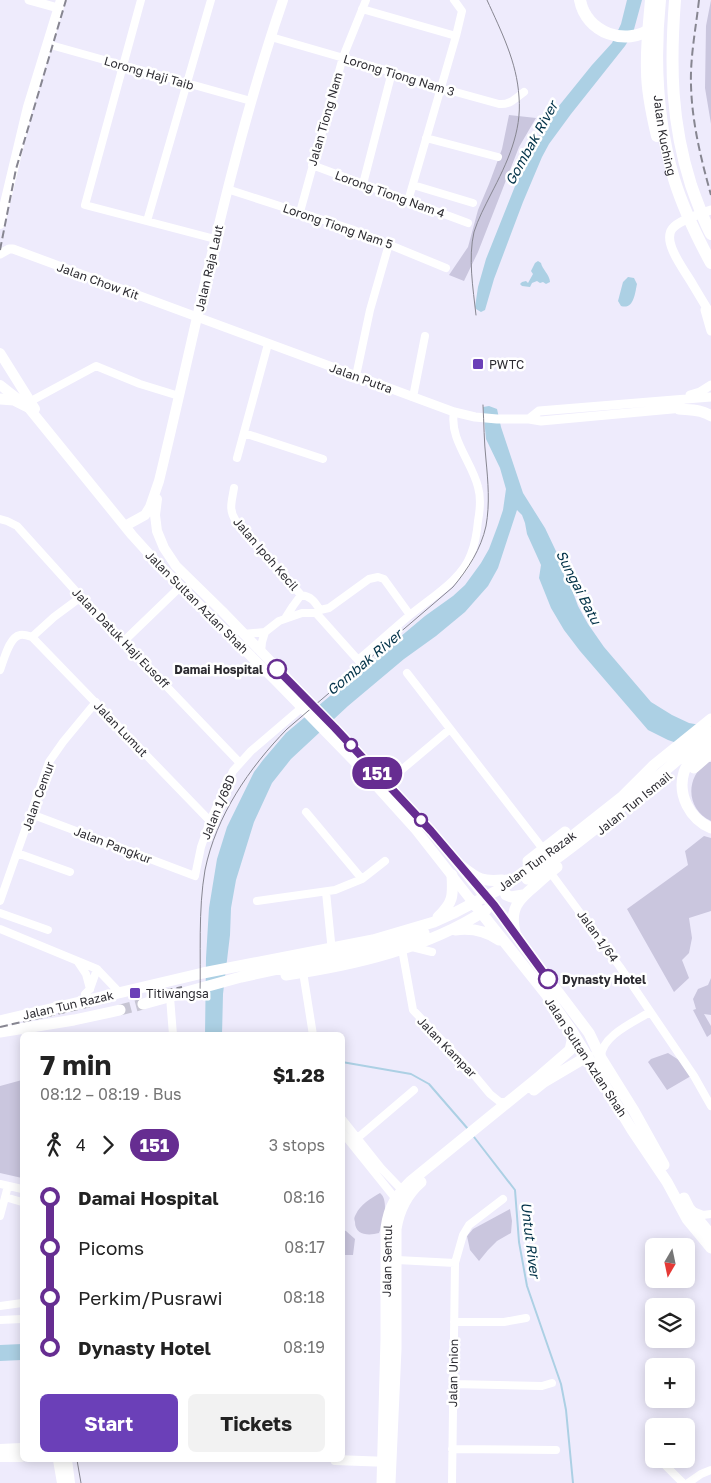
<!DOCTYPE html>
<meta charset="utf-8">
<style>
body{margin:0;font-family:"Golos Text",sans-serif;background:#f2f2f2;color:#222;height:100vh;display:flex;flex-direction:column;font-size:19px;white-space:nowrap}
*{box-sizing:border-box;margin:0}
p{font-size:16px;color:#767676}
.icon{flex:none;width:28px;height:28px;fill:none;stroke:currentColor;stroke-width:2;stroke-linecap:round;stroke-linejoin:round}
.map{position:relative;flex:1;overflow:hidden}
.panel{position:absolute;left:20px;top:1032px;width:325px;height:430px;display:flex;flex-direction:column;background:#fff;border-radius:8px;box-shadow:0 2px 12px #0003}
.panel>*{flex:none}
.badge{padding:0 10px;border-radius:16px;font-size:18px;line-height:32px}
.needle{width:32px;rotate:189deg}
.tools{position:absolute;left:645px;top:1238px;display:grid;gap:10px}
.tools a{display:grid;place-items:center;width:50px;height:50px;border-radius:8px;background:#fff;box-shadow:0 2px 12px #0003;font-size:25px}
.map>.badge{position:absolute;translate:-50% -50%;box-shadow:0 0 0 2px #fff}
.legs{display:flex;align-items:center;gap:8px;height:55px;padding:0 20px;font-size:16px}
.legs p{margin-inline-start:auto}
.head{display:flex;align-items:center;justify-content:space-between;height:85px;padding:0 20px}
h1{font-size:28px;font-weight:700;line-height:38px}
.primary-button{display:flex;gap:10px;margin-top:auto;padding:10px 20px}
.primary-button a{flex:1;height:58px;border-radius:8px;background:#6b40b8;color:#fff;font-size:20px;font-weight:700;line-height:58px;text-align:center}
.primary-button a+a{background:#f2f2f2;color:#222}
ul{padding:0 20px;list-style:none}
li{display:flex;align-items:center;gap:18px;height:50px;font-size:19px}
li i{display:grid;place-items:center;width:8px;height:100%;margin:0 6px;background:currentColor}
li i::after{content:'';width:12px;height:12px;margin:-6px;border:4px solid;border-radius:50%;background:#fff}
li p{margin-inline-start:auto}
li:first-child i{background:linear-gradient(#0000 50%,currentColor 0)}
li:last-child i{background:linear-gradient(currentColor 50%,#0000 0)}
.map>svg:first-child{display:block}
</style>
<div class="map">
<svg width="711" height="1483" viewBox="0 0 711 1483">
<rect width="100%" height="100%" fill="#eeebfc"/>
<path fill="#cac6de" d="M711,0V124L705,88L706,26Z
M509,115L536,118L519,147L478,252L464,281L449,275L468,247L478,210L489,184L502,149Z
M707,762H711V821C686,809 685,778 707,762Z
M704,836L711,838V911L689,918L692,938L689,953L682,960L689,978L674,992L627,909L688,865L685,851Z
M711,978V1015L704,1014L711,1026V1034L707,1037L693,1010L696,1009L693,999L698,989L708,985Z
M668,1053L682,1062L691,1076L667,1090L648,1062L651,1059Z
M22,1080V1178L0,1173V1086Z
M380,1193C389,1200 384,1222 379,1233C368,1236 355,1235 355,1222C354,1218 354,1218 356,1214C360,1205 371,1198 380,1193Z
M510,1209L512,1221L511,1233L497,1241L488,1250L479,1261L470,1250L467,1236L473,1229Z
M343,1230L346,1231L355,1239L353,1255H343Z"/>
<path fill="#acd0e4" d="M627,0H642L633,33L625,46L571,114L549,144L542,157L523,202L494,279L485,310L481,312L476,309L475,307L478,287L486,259L527,156L554,112L592,65L612,43L621,24Z
M538,261L541,263C542,269 550,275 550,282L546,284L543,282L540,283L537,281L532,283L530,287L522,286L520,284L522,282L526,281L528,283L533,274L531,271L535,263Z
M628,277L634,278L637,284C635,293 634,310 621,306L618,301L623,282Z
M489,406L497,409L501,427L523,493L545,528L564,568L578,606L588,624L604,647L651,702L672,715L689,723L711,727V755L668,740L648,730L580,651L564,630L551,608L539,578L541,565L527,534L525,523L522,515L517,510L498,568L488,586L465,612L436,636L404,659L348,706L291,759L272,783L254,822L236,880L231,908L230,935L223,994L222,1035H205L206,958L209,908L217,859L227,827L254,772L263,760L286,733L425,616L453,596L465,585L481,563L489,549L498,525L503,510L506,489L500,468L486,439L483,407Z
M22,1344V1360L0,1361V1345Z"/>
<g fill="none" stroke-linecap="round" stroke-linejoin="round">
<path stroke="#acd0e4" stroke-width="2" d="M342,1062L411,1074L429,1084L468,1129
M474,1137L515,1190L519,1242L527,1286L561,1384L566,1410L573,1483"/>
<path stroke="#c7c5d3" stroke-width="11" stroke-dasharray="11 5.5" stroke-linecap="butt" d="M120,1010L143,1004"/>
<path stroke="#fff" stroke-width="8" d="M141,0L85,205L215,239
M362,9L456,36
M271,37L392,72L441,88L499,104C510,105 516,98 524,92
M47,44L251,101
M426,138L498,157
M312,165L468,223
M363,184L392,72
M413,185L473,203
M227,189L351,229L446,268
M408,201L456,36L462,11L454,0
M300,212L343,57L366,0
M147,221L211,0
M356,376L370,310L389,244
M413,397L425,336
M31,401L96,366L140,384L179,396
M244,433L323,459
M237,458L268,344
M234,488C232,501 228,510 236,521L301,595C311,596 315,602 320,610
M0,519L7,521L17,526L81,597L239,762
M316,613L358,660C376,645 392,630 410,615C430,598 462,580 471,554C475,544 477,532 478,521C480,510 481,497 478,487C472,462 449,439 454,412
M286,617L293,606L301,595
M243,634L265,632
M32,637L210,821
M124,641L180,587
M261,652L262,642L265,632L279,621L302,613H316L320,610L329,608L369,579L378,577L384,579L410,615
M0,670C4,660 9,637 20,635C24,634 29,636 32,637L54,617L81,597
M407,673L543,849
M386,783L450,729
M306,812L362,879
M31,814L195,876L201,847L210,821L233,771L251,751L299,710L300,707
M17,853L70,872
M550,872L620,967L694,1076L711,1106
M326,892L331,942
M0,901L49,762L63,742L96,702
M257,901L335,890L362,879L385,861
M0,913L48,930
M0,929L97,969L117,990
M412,947L432,952
M402,949L413,1010L470,1070L490,1094L500,1102H506
M78,962L86,974L90,989
M303,972L313,1035
M85,994L90,989L97,969
M170,997L173,1035
M601,1057C601,1036 634,1022 650,1012
M342,1119L381,1168L402,1190
M342,1132L395,1198
M354,1141L414,1090
M0,1184L22,1189
M5,1197L22,1202
M693,1211L703,1215L711,1214
M0,1216L8,1186
M397,1260L455,1263
M0,1306L22,1303
M0,1320L22,1319
M454,1322H504L526,1318
M453,1384L542,1386L552,1383
M452,1449L556,1450
M659,1459L683,1483
M452,1483L455,1263L463,1235L469,1225L503,1199
M688,1483L701,1474L711,1470"/>
<path stroke="#fff" stroke-width="9" d="M29,0L58,8
M711,210C701,214 679,220 672,229C662,243 686,272 693,285C699,295 705,305 711,315
M0,254L9,249H13L454,412L475,417L497,419H529L541,421L683,408
M705,310L711,331
M690,395L700,392L711,385
M529,419L539,411L711,397"/>
<path stroke="#fff" stroke-width="10" d="M0,224L28,107L61,0
M0,353L35,409
M0,385L28,407L132,535L159,565L275,680L352,759L416,830L471,900
M157,499L155,515L157,531L164,548L176,566L222,611L335,728L431,831L482,893
M125,526L145,515L150,507L159,481C198,320 229,157 283,0
M0,1449L22,1448
M0,1457H22
M58,1460L62,1483
M67,1460L70,1483
M335,1460L389,1462"/>
<path stroke="#fff" stroke-width="11" d="M0,399L14,400L28,407
M679,409C689,410 702,409 711,416
M711,743C701,750 688,760 684,772C677,795 690,819 711,828
M694,768L711,753
M528,861L565,832
M460,865C477,878 480,882 502,880
M527,879C592,836 650,782 711,732
M506,880L503,887L506,895L511,897L523,895
M482,893L502,915L524,947L589,1033L601,1058L634,1111L664,1165
M471,900L546,994L572,1031L632,1130L667,1182L687,1219L711,1248
M438,917C454,902 453,895 452,875
M455,930C470,928 486,931 499,940
M515,932C509,908 519,899 536,885C543,879 550,872 557,867
M286,975C355,965 428,948 486,910
M143,1004L241,977L376,948L424,933
M0,1021L203,973L373,940L434,922L456,912L500,889L547,856L623,796L654,765L711,719
M0,1032L74,1020L120,1010
M534,1090L544,1082L588,1056
M684,1198L689,1208L711,1235
M382,1483L386,1339V1228C389,1206 396,1196 411,1181L540,1076L570,1050L572,1041V1031
M390,1483L396,1349V1229C399,1210 406,1195 421,1182"/>
<g stroke="#fff" stroke-width="12">
<path d="M580,0C586,33 626,47 652,28"/>
<path d="M651,0C649,23 646,47 647,71C647,93 652,115 657,136"/>
<path id="s1" d="M660,0C654,59 657,121 674,179C683,208 697,237 711,263"/>
<path d="M675,0C670,66 671,122 691,185C697,202 703,219 711,234"/>
</g>
<path stroke="#878691" stroke-width="1" d="M476,315C473,288 468,258 474,232C478,219 485,206 491,194C507,163 522,132 519,97C517,62 501,31 487,0
M200,996C201,955 198,910 205,870C216,816 249,768 287,729L453,587C468,569 481,549 486,526C490,504 488,481 486,460C484,441 484,424 483,405
M77,1460L81,1483"/>
<path stroke="#878691" stroke-width="2" stroke-dasharray="8 4" stroke-linecap="butt" d="M699,0C696,27 690,58 691,85C692,123 701,159 711,195
M0,250L16,169L66,0
M153,993L182,987
M0,1027L91,1006"/>
</g>
<g fill="none" stroke-linecap="round" stroke-linejoin="round">
<g stroke="#fff" stroke-width="11">
<path id="line-1" d="M277,669L335,728L431,831L494,905L548,979"/>
</g>
<use href="#line-1" stroke="#662d91" stroke-width="8"/>
</g>
<g fill="#6b40b8" stroke="#fff" stroke-width="2">
<rect x="472" y="358" width="12" height="12" rx="2.5"/>
<rect x="129" y="987" width="12" height="12" rx="2.5"/>
</g>
<g fill="#fff" stroke="#662d91" stroke-width="2.5">
<circle cx="277" cy="669" r="9"/>
<circle cx="351" cy="745" r="6"/>
<circle cx="421" cy="820" r="6"/>
<circle cx="548" cy="979" r="9"/>
</g>
<g text-anchor="middle" dominant-baseline="central" stroke-width="5" stroke-linejoin="round" paint-order="stroke">
<g font-size="12" fill="#2c2b31" stroke="#fff">
<text transform="translate(149 73) rotate(16)">Lorong Haji Taib</text>
<text transform="translate(399 75) rotate(17)">Lorong Tiong Nam 3</text>
<text transform="translate(325 119) rotate(-74)">Jalan Tiong Nam</text>
<text stroke="none"><textPath href="#s1" startOffset="136">Jalan Kuching</textPath></text>
<text transform="translate(390 194) rotate(20)">Lorong Tiong Nam 4</text>
<text transform="translate(338 226) rotate(19)">Lorong Tiong Nam 5</text>
<text transform="translate(209 268) rotate(-77)">Jalan Raja Laut</text>
<text transform="translate(98 281) rotate(20)">Jalan Chow Kit</text>
<text transform="translate(361 378) rotate(20)">Jalan Putra</text>
<text transform="translate(266 554) rotate(49)">Jalan Ipoh Kecil</text>
<text transform="translate(197 602) rotate(45)">Jalan Sultan Azlan Shah</text>
<text transform="translate(121 638) rotate(46)">Jalan Datuk Haji Eusoff</text>
<text transform="translate(121 729) rotate(46)">Jalan Lumut</text>
<text transform="translate(38 796) rotate(-70)">Jalan Cemur</text>
<text transform="translate(634 803) rotate(-39)">Jalan Tun Ismail</text>
<text transform="translate(218 807) rotate(-67)">Jalan 1/68D</text>
<text transform="translate(113 845) rotate(21)">Jalan Pangkur</text>
<text transform="translate(537 861) rotate(-36)">Jalan Tun Razak</text>
<text transform="translate(598 936) rotate(54)">Jalan 1/64</text>
<text transform="translate(68 1005) rotate(-13)">Jalan Tun Razak</text>
<text transform="translate(447 1047) rotate(46)">Jalan Kampar</text>
<text transform="translate(586 1057) rotate(57)">Jalan Sultan Azlan Shah</text>
<text transform="translate(387 1261) rotate(-89)">Jalan Sentul</text>
<text transform="translate(453 1373) rotate(-89)">Jalan Union</text>
</g>
<g font-size="12" fill="#2c2b31" stroke="#fff" text-anchor="start">
<text x="489" y="364">PWTC</text>
<text x="146" y="993">Titiwangsa</text>
</g>
<g font-size="12" font-weight="bold" fill="#2c2b31" stroke="#fff" text-anchor="end">
<text x="263" y="669">Damai Hospital</text>
<text x="562" y="979" text-anchor="start">Dynasty Hotel</text>
</g>
<g font-size="14" font-style="italic" fill="#003147" stroke="#fff">
<text transform="translate(531 143) rotate(-61)">Gombak River</text>
<text transform="translate(579 587) rotate(63)">Sungai Batu</text>
<text transform="translate(364 662) rotate(-40)">Gombak River</text>
<text transform="translate(531 1240) rotate(83)">Untut River</text>
</g>
</g>
</svg>
<div class="tools">
<a><svg class="needle" viewBox="-14 -14 28 28"><path d="M0-13l5 13h-10z" fill="#e53935"/><path d="M0 13l5-13h-10z" fill="#767676"/></svg></a>
<a><svg class="icon" aria-label="layers" viewBox="0 0 24 24"><path d="M12 4l9 5-9 5-9-5zM3 14l9 5 9-5"/></svg></a>
<a>+</a>
<a>−</a>
</div>
<b class="badge" style="left:377px;top:773px;background:#662d91;color:#fff">151</b>
<section class="panel">
<div class="head"><div><h1>7 min</h1><p>08:12 – 08:19 · Bus</p></div><b>$1.28</b></div>
<div class="legs"><svg class="icon" aria-label="walk" viewBox="0 0 24 24"><circle cx="13" cy="4" r="2"/><path d="M13 8l-2 6 4 7M11 14l-3 7M7 12l3-4h3l4 4"/></svg>4<svg class="icon" aria-label="forward" viewBox="0 0 24 24"><path d="M9 5l7 7-7 7"/></svg><b class="badge" style="background:#662d91;color:#fff">151</b><p>3 stops</p></div>
<ul>
<li><i style="color:#662d91"></i><b>Damai Hospital</b><p>08:16</p></li>
<li><i style="color:#662d91"></i><span>Picoms</span><p>08:17</p></li>
<li><i style="color:#662d91"></i><span>Perkim/Pusrawi</span><p>08:18</p></li>
<li><i style="color:#662d91"></i><b>Dynasty Hotel</b><p>08:19</p></li>
</ul>
<div class="primary-button"><a>Start</a><a>Tickets</a></div>
</section>
</div>
